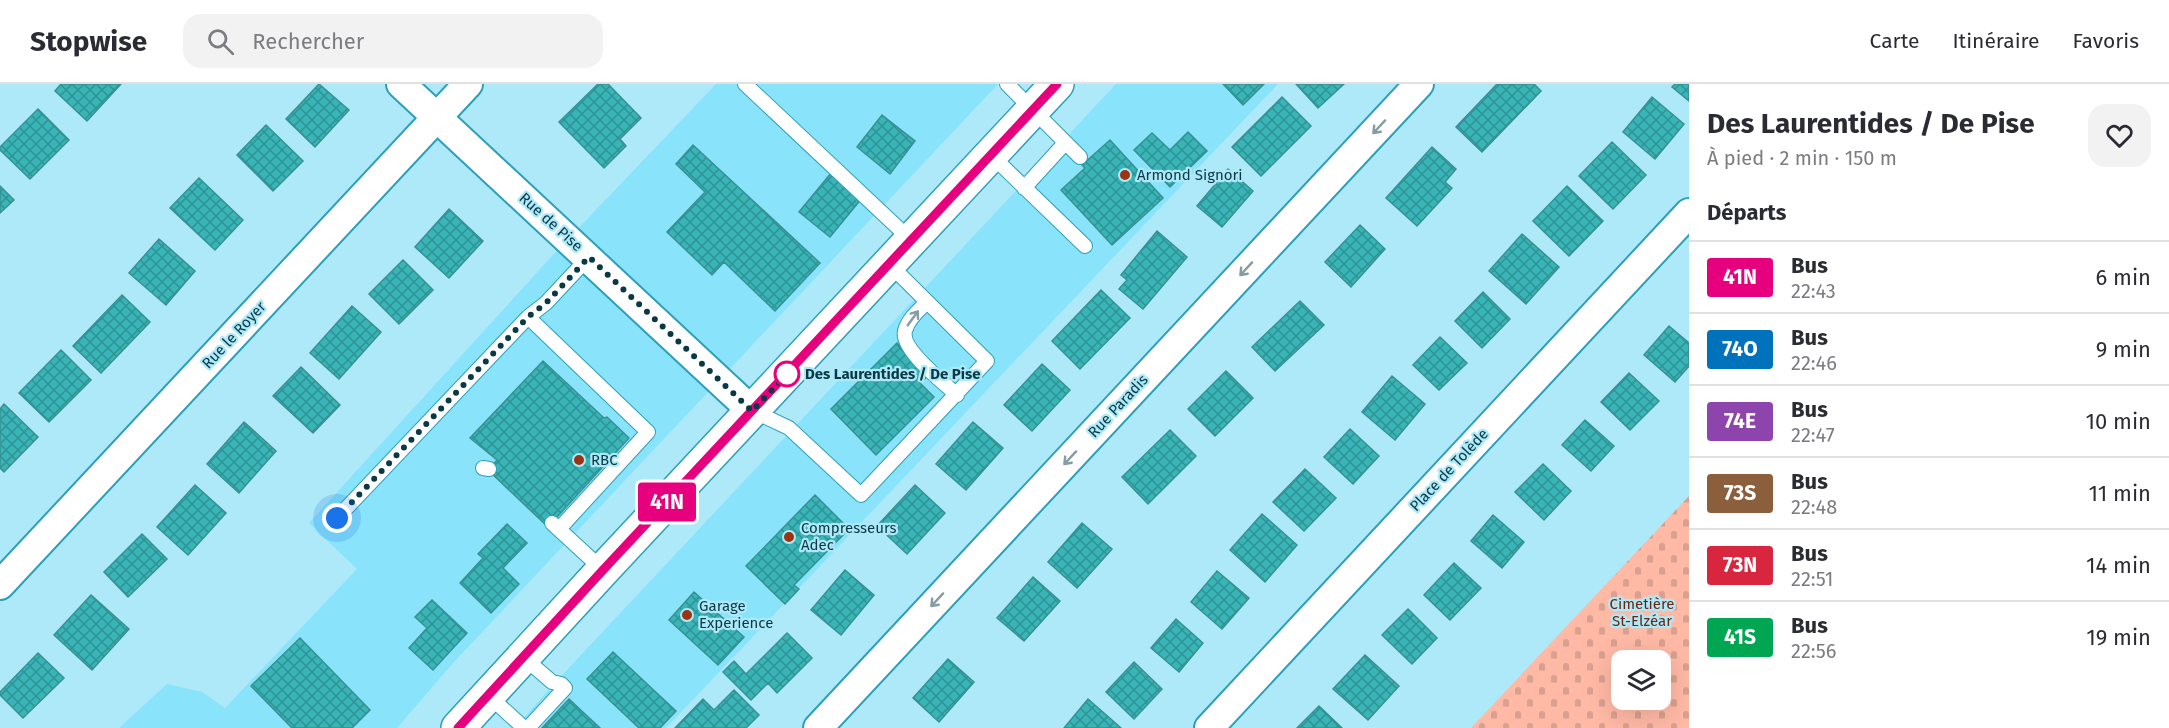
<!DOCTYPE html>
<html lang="fr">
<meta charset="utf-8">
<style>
body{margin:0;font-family:"Fira Sans",sans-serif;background:#f2f2f3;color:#2b2b33;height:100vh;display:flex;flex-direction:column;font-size:22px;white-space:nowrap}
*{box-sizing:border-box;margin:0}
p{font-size:20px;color:#7c7c81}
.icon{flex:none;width:33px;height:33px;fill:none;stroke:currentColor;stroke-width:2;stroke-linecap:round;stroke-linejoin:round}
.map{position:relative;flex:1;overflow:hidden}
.panel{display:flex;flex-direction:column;background:#fff;width:480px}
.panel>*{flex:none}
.badge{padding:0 12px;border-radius:4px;font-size:21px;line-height:39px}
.fabs{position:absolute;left:1611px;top:566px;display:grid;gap:12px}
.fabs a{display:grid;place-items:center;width:60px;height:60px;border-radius:12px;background:#fff;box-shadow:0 6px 24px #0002;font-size:30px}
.you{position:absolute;width:30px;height:30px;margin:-15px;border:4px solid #fff;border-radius:50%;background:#1a73e8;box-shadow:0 0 0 9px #1a73e833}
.map>.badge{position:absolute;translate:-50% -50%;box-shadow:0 0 0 3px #fff}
h2{padding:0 18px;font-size:22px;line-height:54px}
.round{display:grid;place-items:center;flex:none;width:63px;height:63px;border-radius:18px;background:#f2f2f3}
.overview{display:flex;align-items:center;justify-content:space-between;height:102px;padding:0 18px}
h1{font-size:28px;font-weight:700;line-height:45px}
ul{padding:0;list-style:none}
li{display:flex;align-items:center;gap:18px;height:72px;padding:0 18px;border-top:2px solid #e1e1e2}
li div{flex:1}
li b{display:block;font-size:22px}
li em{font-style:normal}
li .badge{min-width:66px;font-weight:700;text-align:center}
header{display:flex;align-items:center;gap:36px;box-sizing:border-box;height:84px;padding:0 30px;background:#fff;border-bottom:2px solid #e1e1e2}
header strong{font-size:28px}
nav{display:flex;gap:33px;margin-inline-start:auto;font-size:21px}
.search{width:420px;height:54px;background:#f2f2f3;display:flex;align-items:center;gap:15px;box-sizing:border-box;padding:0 21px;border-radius:18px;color:#7c7c81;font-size:22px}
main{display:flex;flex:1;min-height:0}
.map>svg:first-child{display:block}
</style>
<header>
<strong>Stopwise</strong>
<div class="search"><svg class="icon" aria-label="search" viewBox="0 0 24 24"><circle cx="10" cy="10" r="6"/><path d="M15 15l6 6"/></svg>Rechercher</div>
<nav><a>Carte</a><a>Itinéraire</a><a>Favoris</a></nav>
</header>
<main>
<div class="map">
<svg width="1689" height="644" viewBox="0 0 1689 644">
<defs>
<pattern id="cemetery-stones" width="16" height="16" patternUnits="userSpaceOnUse" patternTransform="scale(1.5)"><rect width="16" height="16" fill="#ffb9a5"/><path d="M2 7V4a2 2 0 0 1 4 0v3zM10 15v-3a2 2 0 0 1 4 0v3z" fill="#d9a08f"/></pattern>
<pattern id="building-cross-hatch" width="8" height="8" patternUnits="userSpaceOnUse" patternTransform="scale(1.5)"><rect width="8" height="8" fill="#39b4b7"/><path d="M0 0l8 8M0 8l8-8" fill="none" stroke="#2e9396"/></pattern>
</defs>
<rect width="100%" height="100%" fill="#aee9f9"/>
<path fill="#89e3fb" d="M716,0H998L453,579L397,644H119L167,600L202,608L225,624L357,485L309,439L552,172Z
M1116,0H1278L666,644H515L551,603Z"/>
<path fill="url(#cemetery-stones)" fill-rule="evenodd" d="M1689,412V644H1471ZM1622,576H1660V615H1622Z"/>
<path fill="url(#building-cross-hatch)" stroke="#379193" stroke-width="1.5" d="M61,0H121L87,37L55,7Z
M319,0L349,26L315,63L286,35Z
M598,0H608L641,34L620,55L626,62L604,84L559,38Z
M1223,0H1264L1243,21Z
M1296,0H1344L1318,24Z
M1497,0H1534L1541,7L1482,68L1456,43Z
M1675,0H1689V17L1672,3Z
M1282,13L1311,42L1261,92L1232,63Z
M1652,13L1684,40L1655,75L1623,48Z
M38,25L69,56L30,95L0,66V63Z
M882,31L915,57L890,90L857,63Z
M266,41L303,77L273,107L237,71Z
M1188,48L1207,67L1170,103L1134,66L1152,49L1170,66Z
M1110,56L1163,114L1112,161L1061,106L1085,84L1082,81Z
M1612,58L1646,91L1613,125L1579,92Z
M693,61L820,179L775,227L724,178L712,191L667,148L705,108L676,80Z
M1432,63L1456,85L1445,98L1452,104L1417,142L1386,114Z
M1228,85L1253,107L1222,143L1197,122Z
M831,89L862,114L830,153L799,128Z
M199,94L243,136L215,166L170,124Z
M0,102L14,116L0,129Z
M1567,102L1603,137L1569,172L1533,137Z
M449,125L483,157L449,194L415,163Z
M1360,141L1385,165L1351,203L1325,178Z
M1157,147L1187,173L1143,225L1119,205L1127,196L1121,191Z
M1522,150L1559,183L1526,220L1489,187Z
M159,155L195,187L166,221L129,189Z
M403,176L433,206L399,240L369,210Z
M1101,206L1130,234L1080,285L1052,257Z
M1483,208L1510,235L1482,264L1455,237Z
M122,211L150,238L101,289L73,262Z
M1300,217L1324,241L1275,287L1252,263Z
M352,222L381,248L339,295L310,269Z
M1669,242L1689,259V282L1675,298L1644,271Z
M1440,253L1467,279L1439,306L1413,281Z
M897,259L929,291L920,299L934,313L876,371L831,325Z
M61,266L91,296L49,338L19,309Z
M543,277L604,334L607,333L629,354L548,443L488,386L497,376L470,354Z
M1042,280L1070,306L1032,347L1004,321Z
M301,283L340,321L313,349L273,312Z
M1226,287L1253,314L1215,352L1188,325Z
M1629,289L1659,317L1630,346L1601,318Z
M1392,292L1425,320L1395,356L1362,328Z
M4,320L38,353L4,388L0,384V325Z
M1585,336L1614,362L1591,387L1562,361Z
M244,338L276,367L239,409L207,380Z
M973,338L1003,364L966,406L936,380Z
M1350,345L1379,372L1353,400L1324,373Z
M1170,346L1196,372L1148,420L1122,393Z
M1543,380L1571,407L1544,436L1515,408Z
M1305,385L1336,414L1304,447L1273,418Z
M195,401L226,429L188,471L157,443Z
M915,401L945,429L907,470L877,442Z
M815,411L849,445L794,501L799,505L785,520L746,482Z
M1262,430L1297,461L1265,498L1230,466Z
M1493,431L1524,458L1502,484L1471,457Z
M1082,439L1112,465L1077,504L1048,478Z
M507,440L527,459L503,484L519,500L491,529L460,499L483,474L478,470Z
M142,450L167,475L128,513L104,488Z
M1454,479L1481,504L1450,536L1424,511Z
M845,486L874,511L841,551L811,526Z
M1217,487L1249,514L1222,545L1191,518Z
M1033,493L1060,517L1024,557L997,534Z
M694,508L744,553L718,581L669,536Z
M91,511L129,545L92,586L54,551Z
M432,516L467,549L433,586L409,564L427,544L415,533Z
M1408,525L1437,554L1412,580L1382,551Z
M1176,535L1203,559L1179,588L1151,564Z
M787,549L812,574L777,609L768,599L751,616L723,588L734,577L746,590Z
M300,554L370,626L352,644H292L251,602Z
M613,568L676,627L660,644H639L587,595Z
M38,569L64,594L23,634L0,611V608Z
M1365,571L1399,602L1368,636L1333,605Z
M948,575L974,598L939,638L913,614Z
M1134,578L1162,605L1134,635L1106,608Z
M734,606L759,631L746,644H675L703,615L714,626Z
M569,615L600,644H542Z
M1088,615L1121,644H1064Z
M1319,622L1342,644H1297Z"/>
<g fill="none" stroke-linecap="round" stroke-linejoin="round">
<g stroke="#2c9fba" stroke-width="16">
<path id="lane" d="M745,0L912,157
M1007,0L1080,73
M991,71L1085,162
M1024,104L1065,59
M927,218C919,226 908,235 905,247C900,265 944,299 957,311
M528,233L648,348L559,445
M753,327L789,344L861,411L987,277L889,180
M483,384L489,385
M337,434L528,233L546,219L589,173
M552,439L603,486
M523,573L552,598L561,600L565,604L528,644
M488,611L524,644"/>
</g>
<g stroke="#2c9fba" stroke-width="32">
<path id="street" d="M401,0L752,327
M0,501L468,0
M818,644L1419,0
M1209,644L1689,129"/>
</g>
<g stroke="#2c9fba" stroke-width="36">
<path id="secondary" d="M458,644L603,486L1057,0"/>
</g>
<use href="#lane" stroke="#fff" stroke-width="14"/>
<use href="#street" stroke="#fff" stroke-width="28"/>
<use href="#secondary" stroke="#fff" stroke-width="33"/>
</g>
<defs><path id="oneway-shaft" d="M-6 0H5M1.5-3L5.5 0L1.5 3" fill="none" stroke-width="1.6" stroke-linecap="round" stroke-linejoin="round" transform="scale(1.5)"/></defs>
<g stroke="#849ca2">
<use href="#oneway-shaft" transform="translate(1379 43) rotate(133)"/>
<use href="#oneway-shaft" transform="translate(1246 185) rotate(133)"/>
<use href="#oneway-shaft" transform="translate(913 234) rotate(-54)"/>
<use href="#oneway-shaft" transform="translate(1070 374) rotate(133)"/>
<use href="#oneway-shaft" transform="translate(937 516) rotate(133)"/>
</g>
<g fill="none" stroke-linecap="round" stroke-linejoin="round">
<g stroke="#fff" stroke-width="14">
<path id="line" d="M458,644L603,486L1057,0"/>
</g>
<use href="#line" stroke="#e6007e" stroke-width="9"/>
<path stroke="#083944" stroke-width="6" stroke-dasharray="0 10.8" d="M337,434L528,233L546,219L589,173L752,327L790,287L787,290"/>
</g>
<g fill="#9a3411" stroke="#aee9f9" stroke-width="2">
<circle cx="1125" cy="91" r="6"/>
<circle cx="579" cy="376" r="6"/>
<circle cx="789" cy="453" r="6"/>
<circle cx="687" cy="531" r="6"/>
</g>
<circle fill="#fff" stroke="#e6007e" stroke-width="3" cx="787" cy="290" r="12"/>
<g text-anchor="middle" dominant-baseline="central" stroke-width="4.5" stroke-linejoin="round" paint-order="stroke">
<g font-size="15" fill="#083944" stroke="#aee9f9" text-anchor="start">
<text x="1137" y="91">Armond Signori</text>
<text x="591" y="376">RBC</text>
<text x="801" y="444">Compresseurs<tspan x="801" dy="17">Adec</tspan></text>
<text x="699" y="522">Garage<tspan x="699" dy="17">Experience</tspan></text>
</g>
<g font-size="15" fill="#083944" stroke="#aee9f9">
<text transform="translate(551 138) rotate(42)">Rue de Pise</text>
<text transform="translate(234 251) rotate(-47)">Rue le Royer</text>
<text transform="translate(1118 322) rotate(-47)">Rue Paradis</text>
<text transform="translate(1449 386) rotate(-47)">Place de Tolède</text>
</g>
<g font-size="15" font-weight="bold" fill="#083944" stroke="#aee9f9" text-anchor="start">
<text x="805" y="290">Des Laurentides / De Pise</text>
</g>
<g font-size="15" fill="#6d240d" stroke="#aee9f9">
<text x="1642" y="520">Cimetière<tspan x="1642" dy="17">St-Elzéar</tspan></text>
</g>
</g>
</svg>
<div class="fabs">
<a><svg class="icon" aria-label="layers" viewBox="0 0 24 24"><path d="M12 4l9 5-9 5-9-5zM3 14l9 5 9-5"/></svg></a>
</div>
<div class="you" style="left:337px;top:434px"></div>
<b class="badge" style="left:667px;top:418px;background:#e6007e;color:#fff">41N</b>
</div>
<section class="panel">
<div class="overview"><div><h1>Des Laurentides / De Pise</h1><p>À pied · 2 min · 150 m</p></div><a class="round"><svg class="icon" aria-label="heart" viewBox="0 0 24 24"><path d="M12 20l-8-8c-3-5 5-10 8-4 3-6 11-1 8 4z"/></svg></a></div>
<h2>Départs</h2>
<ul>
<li><span class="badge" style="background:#e6007e;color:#fff">41N</span><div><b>Bus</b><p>22:43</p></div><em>6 min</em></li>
<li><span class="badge" style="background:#0072bc;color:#fff">74O</span><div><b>Bus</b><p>22:46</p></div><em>9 min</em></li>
<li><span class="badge" style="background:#8e44ad;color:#fff">74E</span><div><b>Bus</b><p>22:47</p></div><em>10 min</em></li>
<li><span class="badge" style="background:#8b5e3c;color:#fff">73S</span><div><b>Bus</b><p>22:48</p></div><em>11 min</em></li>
<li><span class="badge" style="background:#d7263d;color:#fff">73N</span><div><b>Bus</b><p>22:51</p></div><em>14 min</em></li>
<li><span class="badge" style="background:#00a651;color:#fff">41S</span><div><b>Bus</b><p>22:56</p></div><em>19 min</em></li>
</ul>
</section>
</main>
